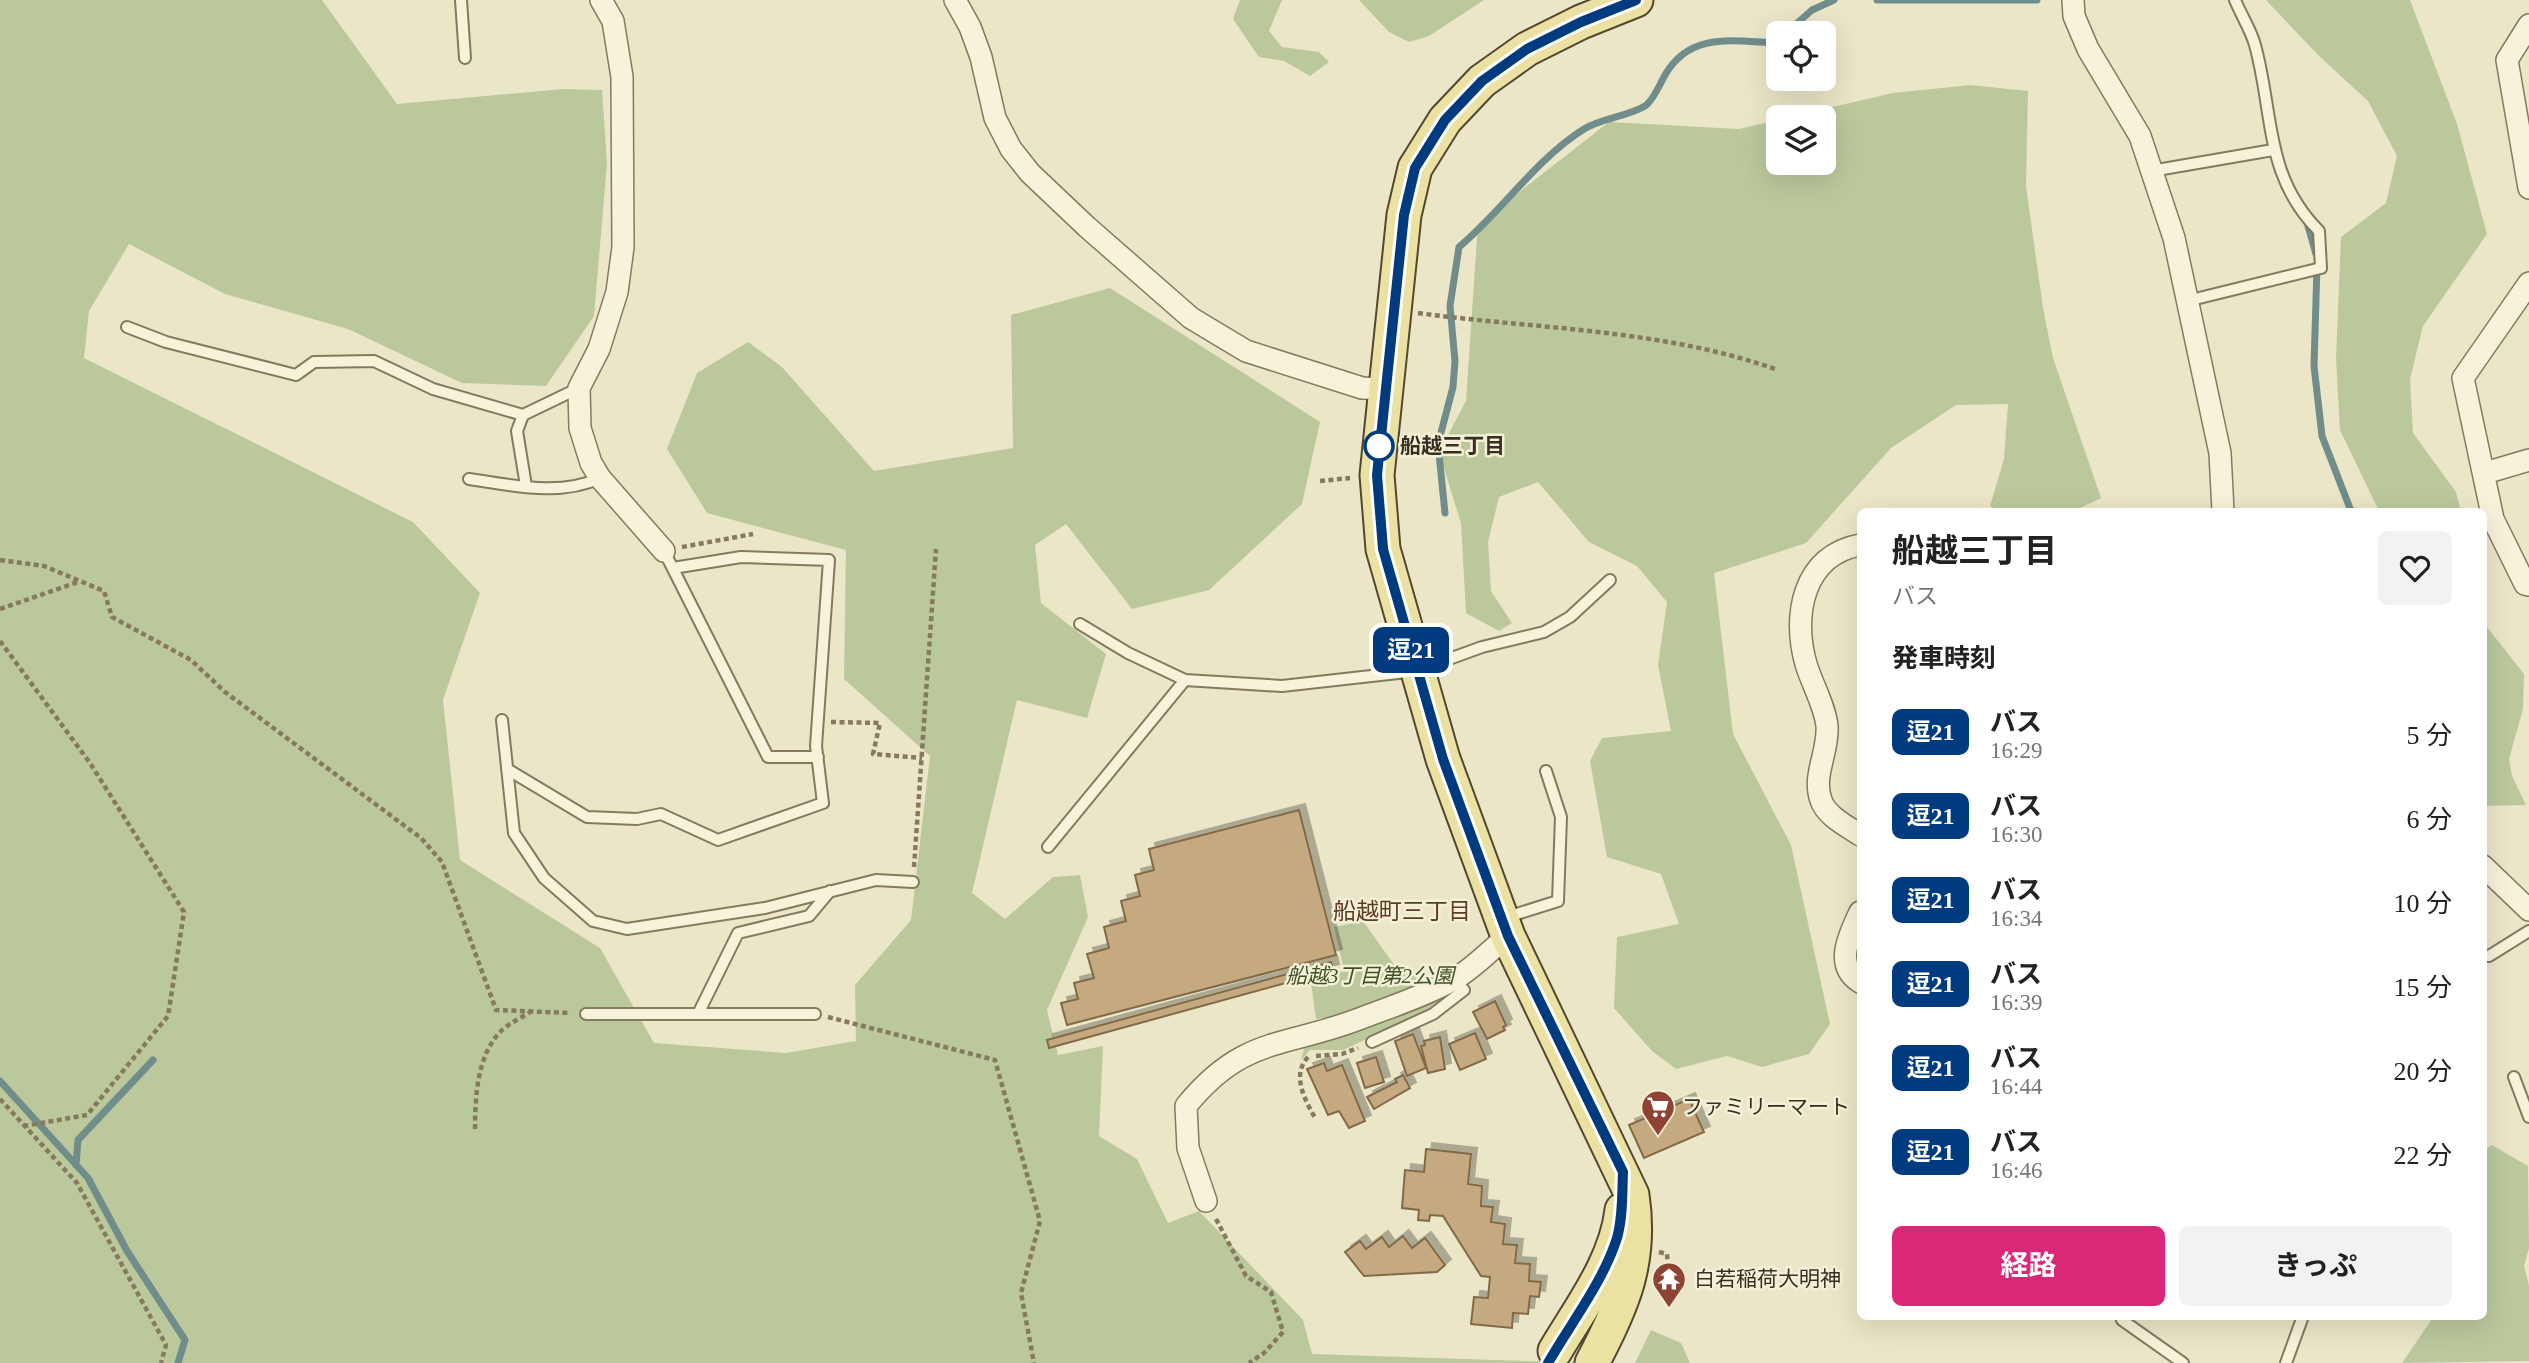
<!DOCTYPE html>
<html lang="ja">
<meta charset="utf-8">
<style>
body{margin:0;font-family:"Times New Roman","Noto Sans JP",serif;background:#f2f2f2;color:#222;height:100vh;display:flex;flex-direction:column;font-size:26px;white-space:nowrap}
*{box-sizing:border-box;margin:0}
p{font-size:23px;color:#767676}
.icon{flex:none;width:38px;height:38px;fill:none;stroke:currentColor;stroke-width:2;stroke-linecap:round;stroke-linejoin:round}
.map{position:relative;flex:1;overflow:hidden}
.panel{position:absolute;left:1857px;top:508px;width:630px;height:812px;display:flex;flex-direction:column;background:#fff;border-radius:10px;box-shadow:0 7px 28px #0002}
.panel>*{flex:none}
.badge{padding:0 14px;border-radius:10px;font-size:24px;line-height:46px}
.buttons{position:absolute;left:1766px;top:21px;display:grid;gap:14px}
.buttons a{display:grid;place-items:center;width:70px;height:70px;border-radius:10px;background:#fff;box-shadow:0 7px 28px #0002;font-size:35px}
.map>.badge{position:absolute;translate:-50% -50%;box-shadow:0 0 0 4px #fff}
h2{padding:0 35px;font-size:26px;line-height:63px}
.round{display:grid;place-items:center;flex:none;width:74px;height:74px;border-radius:10px;background:#f2f2f2}
.overview{display:flex;align-items:center;justify-content:space-between;height:119px;padding:0 35px}
h1{font-size:33px;font-weight:700;line-height:52px}
.cta{display:flex;gap:14px;margin-top:auto;padding:14px 35px}
.cta a{flex:1;height:80px;border-radius:10px;background:#db2777;color:#fff;font-size:28px;font-weight:700;line-height:80px;text-align:center}
.cta a+a{background:#f2f2f2;color:#222}
ul{padding:0;list-style:none}
li{display:flex;align-items:center;gap:21px;height:84px;padding:0 35px}
li div{flex:1}
li b{display:block;font-size:26px}
li em{font-style:normal}
li .badge{min-width:77px;font-weight:700;text-align:center}
.map>svg:first-child{display:block}
</style>
<div class="map">
<svg width="2529" height="1363" viewBox="0 0 2529 1363">
<defs>
<filter id="shadow"><feDropShadow dx="6" dy="-6" stdDeviation="0" flood-color="#0004"/></filter>
</defs>
<rect width="100%" height="100%" fill="#ebe6c8"/>
<path fill="#bbc89c" d="M0,0H322L397,104L564,89L602,90L607,163L594,316L546,386L462,383L348,329L225,294L129,244L89,311L84,358L413,522L480,593L443,700L460,860L600,948L654,1043L786,1053L856,1041L855,985L911,920L930,756L844,679L846,550L707,513L667,449L697,373L748,342L782,367L874,471L1013,448L1011,315L1110,288L1320,422L1302,504L1209,590L1132,609L1066,524L1035,545L1041,603L1106,654L1087,718L1017,700L972,893L1005,919L1053,877L1080,875L1088,917L1047,1010L1058,1055L1103,1046L1099,1136L1137,1159L1168,1223L1199,1211L1303,1320L1312,1354L1588,1363H0Z
M1240,0H1282L1269,31L1282,47L1319,52L1329,62L1310,76L1284,61L1259,57L1233,19Z
M1359,0H1484L1429,36L1409,42L1389,32Z
M2266,0H2410L2457,124L2487,234L2423,326L2410,379L2413,433L2456,492L2461,511H2379L2340,430L2336,358L2341,237L2386,203L2397,156L2368,101L2317,54Z
M1970,85L2028,91L2026,186L2043,308L2053,358L2101,498L2074,511H1999L1990,506L2004,459L2008,404L1956,405L1891,448L1806,543L1714,573L1733,734L1791,845L1830,1024L1809,1054L1762,1067L1727,1056L1676,1069L1652,1051L1614,1008L1617,937L1679,924L1661,874L1607,857L1590,761L1602,738L1671,731L1658,665L1667,602L1637,566L1589,542L1538,482L1499,497L1488,542L1491,591L1512,623L1499,631L1466,613L1461,523L1439,452L1466,401L1478,224L1609,122L1739,129L1778,120V163H1824V117H1789L1893,93Z
M2483,622L2524,674L2523,709L2509,759L2512,776L2526,805L2483,806Z
M1363,921L1395,966L1432,978L1349,1014L1316,1019L1311,983L1344,970L1334,927Z
M1457,987L1421,1014L1343,1050H1310L1301,1060L1306,1042Z
M2492,1145L2528,1166L2529,1248L2524,1266L2529,1286V1361L2402,1363L2434,1316H2483V1151Z
M1651,1330L1681,1343L1690,1363H1635Z"/>
<g fill="none" stroke-linecap="round" stroke-linejoin="round">
<path stroke="#708d8b" stroke-width="7" d="M1877,0H2037
M1786,33L1812,10L1834,0
M2306,219L2316,254
M2317,266L2314,366L2322,436L2351,511
M1445,513L1438,444L1453,387L1455,361L1450,306L1459,247C1502,211 1536,159 1584,129C1602,118 1626,117 1645,106C1653,101 1660,84 1665,75C1690,32 1732,41 1775,43L1778,40
M0,1081L88,1178L127,1251L185,1340L178,1363
M76,1165L78,1140L153,1060"/>
</g>
<path fill="#c5aa81" stroke="#826946" stroke-width="2" filter="url(#shadow)" d="M1299,810L1336,955L1067,1025L1061,1003L1078,999L1074,983L1094,978L1087,954L1109,948L1104,927L1126,921L1121,901L1140,896L1135,875L1154,870L1149,849Z
M1331,962L1333,970L1049,1048L1047,1040Z
M1495,1001L1506,1025L1503,1027L1505,1030L1487,1039L1473,1012Z
M1475,1033L1486,1059L1460,1070L1449,1044Z
M1413,1034L1426,1068L1407,1076L1395,1041Z
M1440,1037L1445,1069L1428,1073L1421,1046L1425,1045L1424,1041Z
M1376,1057L1384,1082L1365,1088L1357,1063Z
M1324,1063L1327,1071L1342,1065L1365,1121L1349,1128L1339,1111L1328,1115L1307,1069Z
M1403,1075L1410,1088L1374,1109L1367,1097L1397,1082L1395,1079Z
M1689,1099L1704,1132L1644,1158L1629,1125Z
M1426,1149L1471,1154L1468,1184L1482,1186L1481,1206L1493,1207L1491,1222L1505,1224L1503,1244L1517,1245L1515,1263L1530,1264L1529,1281L1541,1282L1539,1297L1530,1296L1528,1314L1513,1313L1512,1328L1471,1324L1474,1297L1488,1298L1490,1277L1481,1276L1443,1216L1430,1215L1429,1221L1418,1220L1419,1210L1402,1208L1405,1170L1424,1172Z
M1403,1236L1412,1248L1425,1238L1445,1265L1437,1272L1364,1276L1345,1252L1360,1241L1366,1249L1382,1237L1389,1247Z"/>
<g fill="none" stroke-linecap="round" stroke-linejoin="round">
<g stroke="#857a5e" stroke-width="14">
<path id="lane" d="M461,0L465,58
M2151,171L2273,150
M2187,301L2321,268L2319,231C2264,176 2274,114 2255,45C2251,30 2241,15 2235,0
M127,327L166,342L296,375L314,362L374,361L433,389L523,415L579,388
M523,415L517,431L526,486
M469,479C512,485 559,497 600,478
M664,551L768,757H818
M1080,624L1128,653L1185,680L1282,686L1416,671L1482,647L1544,632L1570,617L1610,580
M502,720L514,833L544,878L593,921L627,929L765,908L876,880L913,882
M507,769L587,817L637,819L661,814L718,840L823,803L816,746L829,560L741,557L673,568
M1048,847L1185,680
M1504,918L1558,901L1561,817L1546,771
M2483,956H2489L2529,931
M586,1014H815
M698,1014L738,933L809,916L830,891
M1372,1042L1433,1014L1464,990L1454,979
M2514,1077L2529,1117
M2122,1320L2183,1363
M2286,1363L2303,1316"/>
</g>
<g stroke="#857a5e" stroke-width="24">
<path id="street" d="M601,0L613,21L622,77L623,247L617,292L599,349L579,388L580,428L591,463L600,478L664,551
M955,0L970,27L981,57L995,118L1011,149L1030,173L1087,227L1191,318L1246,351L1362,388L1385,389
M2073,0L2074,16L2088,49L2140,136L2174,238L2220,453L2223,511
M2529,25L2507,60L2529,188
M2529,283L2463,378L2493,519L2525,584L2529,585
M2485,473L2529,460
M1860,545C1803,555 1792,616 1806,664C1812,684 1825,706 1827,726C1829,751 1812,776 1821,800C1826,816 1847,826 1860,835
M2483,866L2529,910
M1860,912C1850,934 1833,965 1860,982
M1206,1201L1188,1148L1186,1106C1243,1036 1283,1048 1359,1019C1390,1007 1425,996 1453,980C1473,969 1490,950 1508,936"/>
</g>
<g stroke="#534732" stroke-width="37">
<path id="primary" d="M1555,1351C1581,1307 1616,1262 1622,1210
M1592,1363C1623,1305 1642,1261 1632,1195L1508,936L1443,759L1383,549L1377,475L1404,215L1415,168L1445,120L1482,81L1527,49L1581,22L1636,0"/>
</g>
<path stroke="#857a5e" stroke-width="4.5" stroke-dasharray="5 3.5" stroke-linecap="butt" d="M1418,313C1536,329 1661,329 1775,369
M1320,481L1350,478
M682,547L753,534
M0,560L44,566L104,591L112,617L191,660L225,692L421,838L442,862L496,1010L571,1013
M0,609L78,582
M0,641L90,763L184,912L168,1016L87,1115L24,1126
M831,722L880,723L873,754L922,758
M914,867L936,549
M828,1017L995,1060L1040,1221L1021,1293L1034,1363
M1316,1056L1342,1054L1358,1048
M1308,1057C1291,1075 1305,1100 1315,1118
M0,1099L77,1183L166,1345L161,1363
M475,1129C475,1097 477,1054 502,1030C510,1023 521,1018 530,1012
M1216,1219L1246,1276L1271,1292L1283,1332L1264,1353L1249,1363
M1659,1252L1667,1254L1670,1293"/>
<use href="#lane" stroke="#f6f3da" stroke-width="10"/>
<use href="#street" stroke="#f6f3da" stroke-width="21"/>
<use href="#primary" stroke="#eae1a3" stroke-width="33"/>
</g>
<g fill="none" stroke-linecap="round" stroke-linejoin="round">
<g stroke="#fff" stroke-width="16">
<path id="line" d="M1548,1363C1571,1323 1603,1282 1617,1238C1623,1217 1622,1194 1623,1172L1508,936L1443,759L1383,549L1377,475L1404,215L1415,168L1445,120L1482,81L1527,49L1581,22L1636,0"/>
</g>
<use href="#line" stroke="#003b80" stroke-width="10"/>
</g>
<defs>
<g id="supermarket-pin" transform="scale(1.75)"><path d="M0 17L-7.5 6A9.5 9.5 0 1 1 7.5 6Z" fill="#8f4334" stroke="#f3f0d7"/><path d="M-6-5.5h2.5l.6 2H6L4.5 2H-2.5L-4.4-4H-6ZM-1.5 3.2a1.3 1.3 0 1 0 .1 0ZM3 3.2a1.3 1.3 0 1 0 .1 0Z" fill="#fff"/></g>
<g id="temple-pin" transform="scale(1.75)"><path d="M0 17L-7.5 6A9.5 9.5 0 1 1 7.5 6Z" fill="#8f4334" stroke="#f3f0d7"/><path d="M0-6L5-2H3V0L6.5 2.5H4V6H1.5V3h-3V6H-4V2.5H-6.5L-3 0V-2H-5Z" fill="#fff"/></g>
</defs>
<g fill-rule="evenodd">
<use href="#supermarket-pin" x="1658" y="1107"/>
<use href="#temple-pin" x="1669" y="1279"/>
</g>
<circle fill="#fff" stroke="#003b80" stroke-width="3.5" cx="1379" cy="446" r="14"/>
<g text-anchor="middle" dominant-baseline="central" stroke-width="5" stroke-linejoin="round" paint-order="stroke">
<g font-size="21" font-weight="bold" fill="#372f21" stroke="#f3f0d7" text-anchor="start">
<text x="1400" y="446">船越三丁目</text>
</g>
<g font-size="21" font-style="italic" fill="#405129" stroke="#f3f0d7">
<text x="1370" y="976">船越3丁目第2公園</text>
</g>
<g font-size="21" fill="#372f21" stroke="#f3f0d7" text-anchor="start">
<text x="1682" y="1107">ファミリーマート</text>
<text x="1694" y="1279">白若稲荷大明神</text>
</g>
<g font-size="23" fill="#5f3b24" stroke="#f3f0d7">
<text x="1402" y="911">船越町三丁目</text>
</g>
</g>
</svg>
<div class="buttons">
<a><svg class="icon" aria-label="locate" viewBox="0 0 24 24"><circle cx="12" cy="12" r="6"/><path d="M12 2v4M12 18v4M2 12h4M18 12h4"/></svg></a>
<a><svg class="icon" aria-label="layers" viewBox="0 0 24 24"><path d="M12 4l9 5-9 5-9-5zM3 14l9 5 9-5"/></svg></a>
</div>
<b class="badge" style="left:1411px;top:650px;background:#003b80;color:#fff">逗21</b>
<section class="panel">
<div class="overview"><div><h1>船越三丁目</h1><p>バス</p></div><a class="round"><svg class="icon" aria-label="heart" viewBox="0 0 24 24"><path d="M12 20l-8-8c-3-5 5-10 8-4 3-6 11-1 8 4z"/></svg></a></div>
<h2>発車時刻</h2>
<ul>
<li><span class="badge" style="background:#003b80;color:#fff">逗21</span><div><b>バス</b><p>16:29</p></div><em>5 分</em></li>
<li><span class="badge" style="background:#003b80;color:#fff">逗21</span><div><b>バス</b><p>16:30</p></div><em>6 分</em></li>
<li><span class="badge" style="background:#003b80;color:#fff">逗21</span><div><b>バス</b><p>16:34</p></div><em>10 分</em></li>
<li><span class="badge" style="background:#003b80;color:#fff">逗21</span><div><b>バス</b><p>16:39</p></div><em>15 分</em></li>
<li><span class="badge" style="background:#003b80;color:#fff">逗21</span><div><b>バス</b><p>16:44</p></div><em>20 分</em></li>
<li><span class="badge" style="background:#003b80;color:#fff">逗21</span><div><b>バス</b><p>16:46</p></div><em>22 分</em></li>
</ul>
<div class="cta"><a>経路</a><a>きっぷ</a></div>
</section>
</div>
